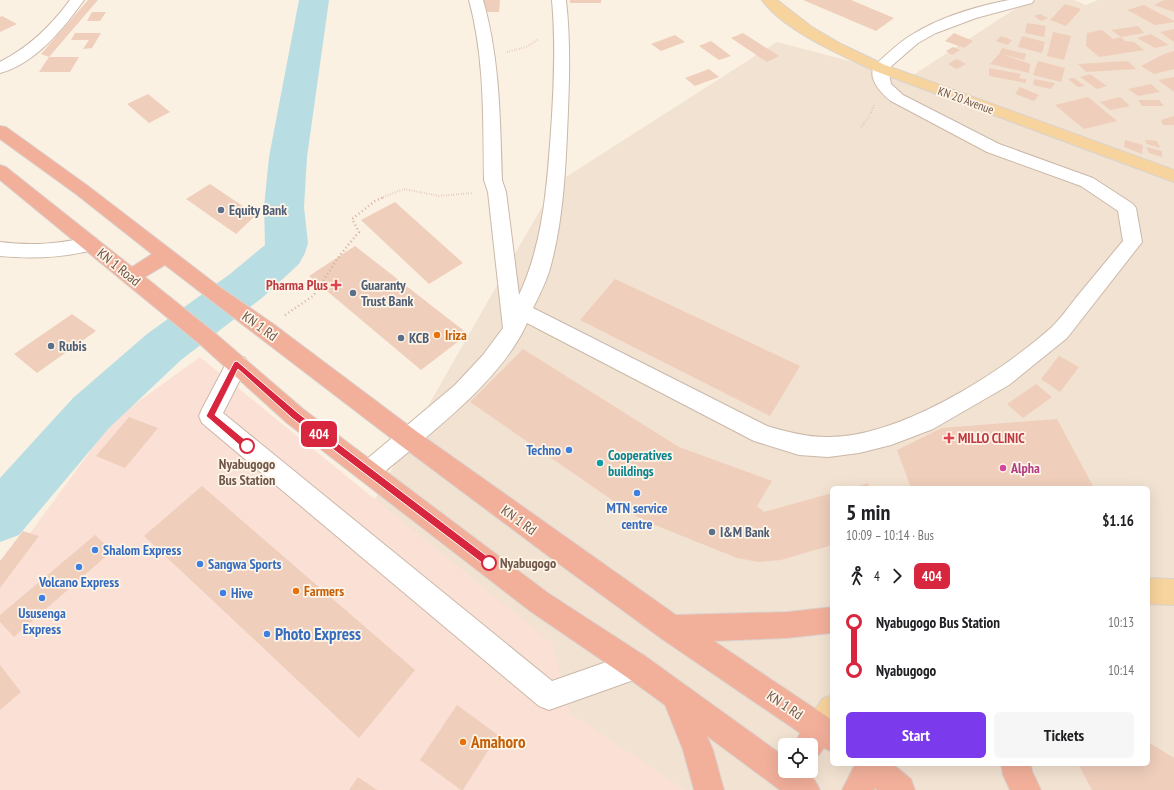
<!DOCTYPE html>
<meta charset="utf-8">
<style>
body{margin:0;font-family:"PT Sans Narrow",sans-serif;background:#f6f6f6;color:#202124;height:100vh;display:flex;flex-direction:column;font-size:15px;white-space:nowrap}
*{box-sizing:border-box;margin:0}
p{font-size:13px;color:#757577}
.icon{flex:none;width:22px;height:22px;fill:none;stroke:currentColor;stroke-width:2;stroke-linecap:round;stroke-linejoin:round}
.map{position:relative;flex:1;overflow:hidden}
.drawer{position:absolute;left:830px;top:486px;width:320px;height:280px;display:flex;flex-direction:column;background:#fff;border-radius:6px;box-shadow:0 4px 16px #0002}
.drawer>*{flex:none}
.badge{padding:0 8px;border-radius:6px;font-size:14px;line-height:26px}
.buttons{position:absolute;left:778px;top:738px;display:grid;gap:8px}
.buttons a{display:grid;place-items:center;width:40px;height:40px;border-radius:6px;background:#fff;box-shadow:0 4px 16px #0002;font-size:20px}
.map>.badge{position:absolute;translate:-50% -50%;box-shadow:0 0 0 2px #fff}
.legs{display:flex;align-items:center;gap:6px;height:44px;padding:0 16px;font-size:13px}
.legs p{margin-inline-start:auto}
.head{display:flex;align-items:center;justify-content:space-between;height:68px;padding:0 16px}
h1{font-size:22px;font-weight:800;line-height:30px}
.action{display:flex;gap:8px;margin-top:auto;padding:8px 16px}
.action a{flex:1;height:46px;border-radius:6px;background:#7c3aed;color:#fff;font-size:16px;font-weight:800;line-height:46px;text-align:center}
.action a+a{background:#f6f6f6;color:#202124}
ul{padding:0 16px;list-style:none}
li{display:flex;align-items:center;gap:14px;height:48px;font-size:15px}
li i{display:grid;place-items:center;width:6px;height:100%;margin:0 5px;background:currentColor}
li i::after{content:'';width:10px;height:10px;margin:-5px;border:3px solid;border-radius:50%;background:#fff}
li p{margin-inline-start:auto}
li:first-child i{background:linear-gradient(#0000 50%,currentColor 0)}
li:last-child i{background:linear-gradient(currentColor 50%,#0000 0)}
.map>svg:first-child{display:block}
</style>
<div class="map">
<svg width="1174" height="790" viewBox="0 0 1174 790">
<rect width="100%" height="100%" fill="#fbf1e2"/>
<path fill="#f2e2d1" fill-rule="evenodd" d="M1037,0H1074L1086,5L1098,0H1174V790H425L339,562L555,184L777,42L910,77L1021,5ZM832,488H1148V764H832ZM785,745H811V771H785Z"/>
<path fill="#fbe0d6" d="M200,357L552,643L570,713L686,790H0V574L114,419Z"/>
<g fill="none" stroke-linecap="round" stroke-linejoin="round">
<path fill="#b8dee3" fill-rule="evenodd" d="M299,0H329L307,157L304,207L308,243L305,253L299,264L262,298L181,360L109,428L19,535L0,542V478L73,398L147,334L230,274L265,245L264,207L269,157Z"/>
</g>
<path fill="#efcebb" d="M88,0H98L49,57L41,54Z
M483,0H500L499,12H482Z
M570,0H601V3H570Z
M803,0H851L894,18L876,31Z
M1164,0H1174V12L1154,5Z
M1065,4L1081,9L1066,26L1050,20Z
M1144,5L1174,21V22L1155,25L1127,10Z
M92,12H106L100,21H87Z
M1040,14L1048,18L1041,21L1034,16Z
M2,16L17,24L0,32V17Z
M1027,23L1046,26L1044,37L1025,33Z
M1138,26L1144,33L1121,37L1111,30Z
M1174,29V42L1160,32Z
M1102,30L1113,39L1121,37L1125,41L1134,42L1144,50L1099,57L1086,46L1087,33Z
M1053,32L1071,36L1064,60L1047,56Z
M75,33H101L92,48L83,49L89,40H71Z
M743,33L779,56L767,62L731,38Z
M954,33L973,41L964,48L945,41Z
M1151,34L1169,45L1155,48L1137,38Z
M675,35L685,42L661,51L651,44Z
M1001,36L1012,40L1008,45L996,41Z
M1022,36L1045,42L1042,53L1018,47Z
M711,41L731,56L719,60L699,46Z
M953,47L960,50L952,55L946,51Z
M1002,48L1026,54L1024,60L1002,54L1030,64L1029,73L990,64L1000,53Z
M1174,51V69L1154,74L1141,66L1164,54Z
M49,57H79L70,72H39Z
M957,59L966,64L957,69L948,64Z
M1038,61L1065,68L1061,82L1033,75Z
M1128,61L1136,69L1086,72L1078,64Z
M989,68L1021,74L1019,78L1026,79V83L989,76Z
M709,69L719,77L695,86L685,78Z
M1090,74L1107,86L1097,89L1080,77Z
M1174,77V92L1158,80Z
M1074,78L1085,86L1078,87L1068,79Z
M1034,79L1055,83L1051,89L1033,85Z
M1151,84L1160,92L1138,96L1128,89Z
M1020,87L1039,95L1034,101L1015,94Z
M148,94L170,112L149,123L127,104Z
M1088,97L1117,121L1084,129L1055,105Z
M1120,97L1130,106L1110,110L1100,102Z
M1138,100H1159L1164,106H1142Z
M1174,116V125H1163L1161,120Z
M1125,140L1143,145L1142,154L1124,147Z
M1145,140L1157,141L1160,148L1147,144Z
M1146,147L1162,151V157L1149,153Z
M210,184L256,215L236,234L186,199Z
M395,202L463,263L429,284L361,220Z
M355,246L468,334L421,370L309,276Z
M615,279L800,366L770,416L580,320Z
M72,314L96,331L37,373L14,354Z
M523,349L679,447L772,481L757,506L764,512L832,493V545L781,560L759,562L737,558L655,525L634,515L470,402Z
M1059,356L1079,367L1060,392L1041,379Z
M1036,384L1052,397L1023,418L1007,404Z
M129,417L158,428L125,468L96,456Z
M1057,419L1094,488H911L897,450L942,428Z
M868,483L870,488H853Z
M202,486L415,670L359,738L144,536Z
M23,531L39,536L0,588V561Z
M95,535L112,551L14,637L0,622V615Z
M0,665L21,692L0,710Z
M457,705L498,735L463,790H461L420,760Z
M1148,742L1174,758V790H1092L1078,764H1148Z
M358,777L377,790H349Z"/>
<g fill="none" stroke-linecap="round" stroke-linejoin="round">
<g stroke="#cbb8a9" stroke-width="2">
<path id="minor" d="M70,0H84C64,28 35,64 0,73V62C29,47 51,26 70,0Z
M469,0H483C500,59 500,119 502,180L506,192L519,295C543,244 547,187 551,131C554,87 556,44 552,0H566C571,44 569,89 567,134C565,180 562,227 549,272C545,284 539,296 533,308L767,426C787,432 806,437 827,437C899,438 999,374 1052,327C1060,319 1068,308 1075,299C1091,280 1107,260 1123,241L1118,211L1081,186L987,152L891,101C882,94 866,78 875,65C887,54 899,42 913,34C941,17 977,6 1009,0C1017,0 1026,0 1034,0L1032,3L976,18L936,33L918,43L888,69L891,84L903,95L999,144L1093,178L1133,204L1136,208L1142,242L1067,338L1009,385L933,429L891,445L859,453L828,457L799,455L754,441L527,323C501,382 425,437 377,478L369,481L361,478L357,471L361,464L455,385L483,355L503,328L488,192L484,180C483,119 485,59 469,0Z
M90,237L97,239L99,244L97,249C64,258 33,259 0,256V242C32,246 58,244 90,237Z
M237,355L245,358L248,364L223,413L552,681L635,652L645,656L649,666L645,676L549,710L539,706L202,423L199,416L202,409L229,358Z"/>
</g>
<g stroke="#dad3d0" stroke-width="2">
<path id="major" d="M762,0H777L812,27L841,44L885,65L1174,170V182L875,71C841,55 783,30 762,0Z
M1148,578L1174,579V605L1148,604Z
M832,695V735L830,738L820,742L810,738L806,728L810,718L822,699Z"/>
</g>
<g stroke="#dad3d0" stroke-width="2">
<path id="highway" d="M0,126L6,127L88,186L221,288L272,323L416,431L676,615L787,612L832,607V633L787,638L714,641L832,720V752L824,748L819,755L811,759V745H794L800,733L662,639L555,561L400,445L165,265L145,277L216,334L303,409L548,593L645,656L785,757V771C804,771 812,771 820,790H780L707,736L713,750L724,790H694L683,750L665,705L625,676L530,611L287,423L202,346L0,180V165L6,167L132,267L152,254L76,194L0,139Z
M855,764H893L911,779L915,790H877L875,788L874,790H842Z
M1001,764H1031L1032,771L1041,790H1010L1003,775Z"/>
</g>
<path stroke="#d3b29f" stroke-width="2" stroke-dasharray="0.5 2" stroke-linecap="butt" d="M507,52L526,47L539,39
M861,127L869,117L874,105
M381,198L404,189L439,196L473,193"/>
<path stroke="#d3b29f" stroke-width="2.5" stroke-dasharray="1 3" stroke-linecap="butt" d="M285,315L313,296L340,255L359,232L352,219L375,201L384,197"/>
<use href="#minor" fill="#fff" fill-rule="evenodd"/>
<use href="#major" fill="#f7d39d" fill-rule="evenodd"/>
<use href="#highway" fill="#f2b09b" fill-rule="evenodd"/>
</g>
<path fill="#d7263d" stroke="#fff" d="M237,361L298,413L492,560L494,563L492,566L489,568L486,566L292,418L238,369L215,415L249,443V449H244L206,416L234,362Z"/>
<g fill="#5c6f8a" stroke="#fef5e8" stroke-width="1.5">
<circle cx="221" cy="210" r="4"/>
<circle cx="353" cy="293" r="4"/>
<circle cx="401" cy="338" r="4"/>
<circle cx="51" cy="346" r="4"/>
<circle cx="712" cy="532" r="4"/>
</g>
<g fill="#e0444e" stroke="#fef5e8" stroke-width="1.5">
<path d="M334 279h4v4h4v4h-4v4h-4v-4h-4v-4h4z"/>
<path d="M947 432h4v4h4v4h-4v4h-4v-4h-4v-4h4z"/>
</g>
<g fill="#e8710a" stroke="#fef5e8" stroke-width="1.5">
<circle cx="437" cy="335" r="4"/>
<circle cx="296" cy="591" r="4"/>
<circle cx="463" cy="742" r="4"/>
</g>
<g fill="#fff" stroke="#d7263d" stroke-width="2">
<circle cx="247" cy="446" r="7"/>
<circle cx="489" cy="563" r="7"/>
</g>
<g fill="#3f7fe0" stroke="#fef5e8" stroke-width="1.5">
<circle cx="569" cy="450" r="4"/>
<circle cx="637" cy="493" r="4"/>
<circle cx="95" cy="550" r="4"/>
<circle cx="200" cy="564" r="4"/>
<circle cx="79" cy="567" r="4"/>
<circle cx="223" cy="593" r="4"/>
<circle cx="42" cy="598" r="4"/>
<circle cx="267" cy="634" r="4"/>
</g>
<circle fill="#0f9aa8" stroke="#fef5e8" stroke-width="1.5" cx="600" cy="463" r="4"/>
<circle fill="#d1479c" stroke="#fef5e8" stroke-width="1.5" cx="1003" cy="468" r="4"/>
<g text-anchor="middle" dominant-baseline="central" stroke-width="3.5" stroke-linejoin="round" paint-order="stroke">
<g font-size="12" fill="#71574a" stroke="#fef5e8">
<text transform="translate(966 100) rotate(20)">KN 20 Avenue</text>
</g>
<g font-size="14" font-weight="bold" fill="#4e5e75" stroke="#fef5e8" text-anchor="start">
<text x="229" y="210">Equity Bank</text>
<text x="361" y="285">Guaranty<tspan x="361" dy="16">Trust Bank</tspan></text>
<text x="409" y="338">KCB</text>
<text x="59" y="346">Rubis</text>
<text x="720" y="532">I&amp;M Bank</text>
</g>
<g font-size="14" fill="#71574a" stroke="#fef5e8">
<text transform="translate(119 267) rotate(39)">KN 1 Road</text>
<text transform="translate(260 326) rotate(36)">KN 1 Rd</text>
<text transform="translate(519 520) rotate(36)">KN 1 Rd</text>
<text transform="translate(785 705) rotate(34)">KN 1 Rd</text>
</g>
<g font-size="14" font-weight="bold" fill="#be3a42" stroke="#fef5e8" text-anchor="end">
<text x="328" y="285">Pharma Plus</text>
<text x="958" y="438" text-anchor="start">MILLO CLINIC</text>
</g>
<g font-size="14" font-weight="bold" fill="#c56008" stroke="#fef5e8" text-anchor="start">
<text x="445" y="335">Iriza</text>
<text x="304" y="591">Farmers</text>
</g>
<g font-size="14" font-weight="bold" fill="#366cbe" stroke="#fef5e8">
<text x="561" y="450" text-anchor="end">Techno</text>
<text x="637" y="508">MTN service<tspan x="637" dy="16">centre</tspan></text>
<text x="103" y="550" text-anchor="start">Shalom Express</text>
<text x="208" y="564" text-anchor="start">Sangwa Sports</text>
<text x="79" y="582">Volcano Express</text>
<text x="231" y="593" text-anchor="start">Hive</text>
<text x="42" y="613">Ususenga<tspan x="42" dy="16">Express</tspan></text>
</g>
<g font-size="14" font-weight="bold" fill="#0d838f" stroke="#fef5e8" text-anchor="start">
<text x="608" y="455">Cooperatives<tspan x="608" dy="16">buildings</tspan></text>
</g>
<g font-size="14" font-weight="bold" fill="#71574a" stroke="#fef5e8">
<text x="247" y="464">Nyabugogo<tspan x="247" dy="16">Bus Station</tspan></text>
<text x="500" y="563" text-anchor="start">Nyabugogo</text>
</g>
<g font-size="14" font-weight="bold" fill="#b23c85" stroke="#fef5e8" text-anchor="start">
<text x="1011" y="468">Alpha</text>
</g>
<g font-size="17" font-weight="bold" fill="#366cbe" stroke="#fef5e8" text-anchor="start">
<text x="275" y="634">Photo Express</text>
</g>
<g font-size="17" font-weight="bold" fill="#c56008" stroke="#fef5e8" text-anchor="start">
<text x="471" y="742">Amahoro</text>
</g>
</g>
</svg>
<div class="buttons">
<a><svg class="icon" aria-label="locate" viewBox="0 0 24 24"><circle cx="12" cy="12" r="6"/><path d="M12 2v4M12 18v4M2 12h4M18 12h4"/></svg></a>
</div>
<b class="badge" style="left:319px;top:434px;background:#d7263d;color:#fff">404</b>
<section class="drawer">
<div class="head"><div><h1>5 min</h1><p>10:09 – 10:14 · Bus</p></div><b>$1.16</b></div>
<div class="legs"><svg class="icon" aria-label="walk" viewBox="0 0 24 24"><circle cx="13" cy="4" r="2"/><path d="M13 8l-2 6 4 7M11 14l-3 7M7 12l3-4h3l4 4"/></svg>4<svg class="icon" aria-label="forward" viewBox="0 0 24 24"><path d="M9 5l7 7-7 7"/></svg><b class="badge" style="background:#d7263d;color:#fff">404</b></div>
<ul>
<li><i style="color:#d7263d"></i><b>Nyabugogo Bus Station</b><p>10:13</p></li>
<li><i style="color:#d7263d"></i><b>Nyabugogo</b><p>10:14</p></li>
</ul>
<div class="action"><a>Start</a><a>Tickets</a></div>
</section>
</div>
